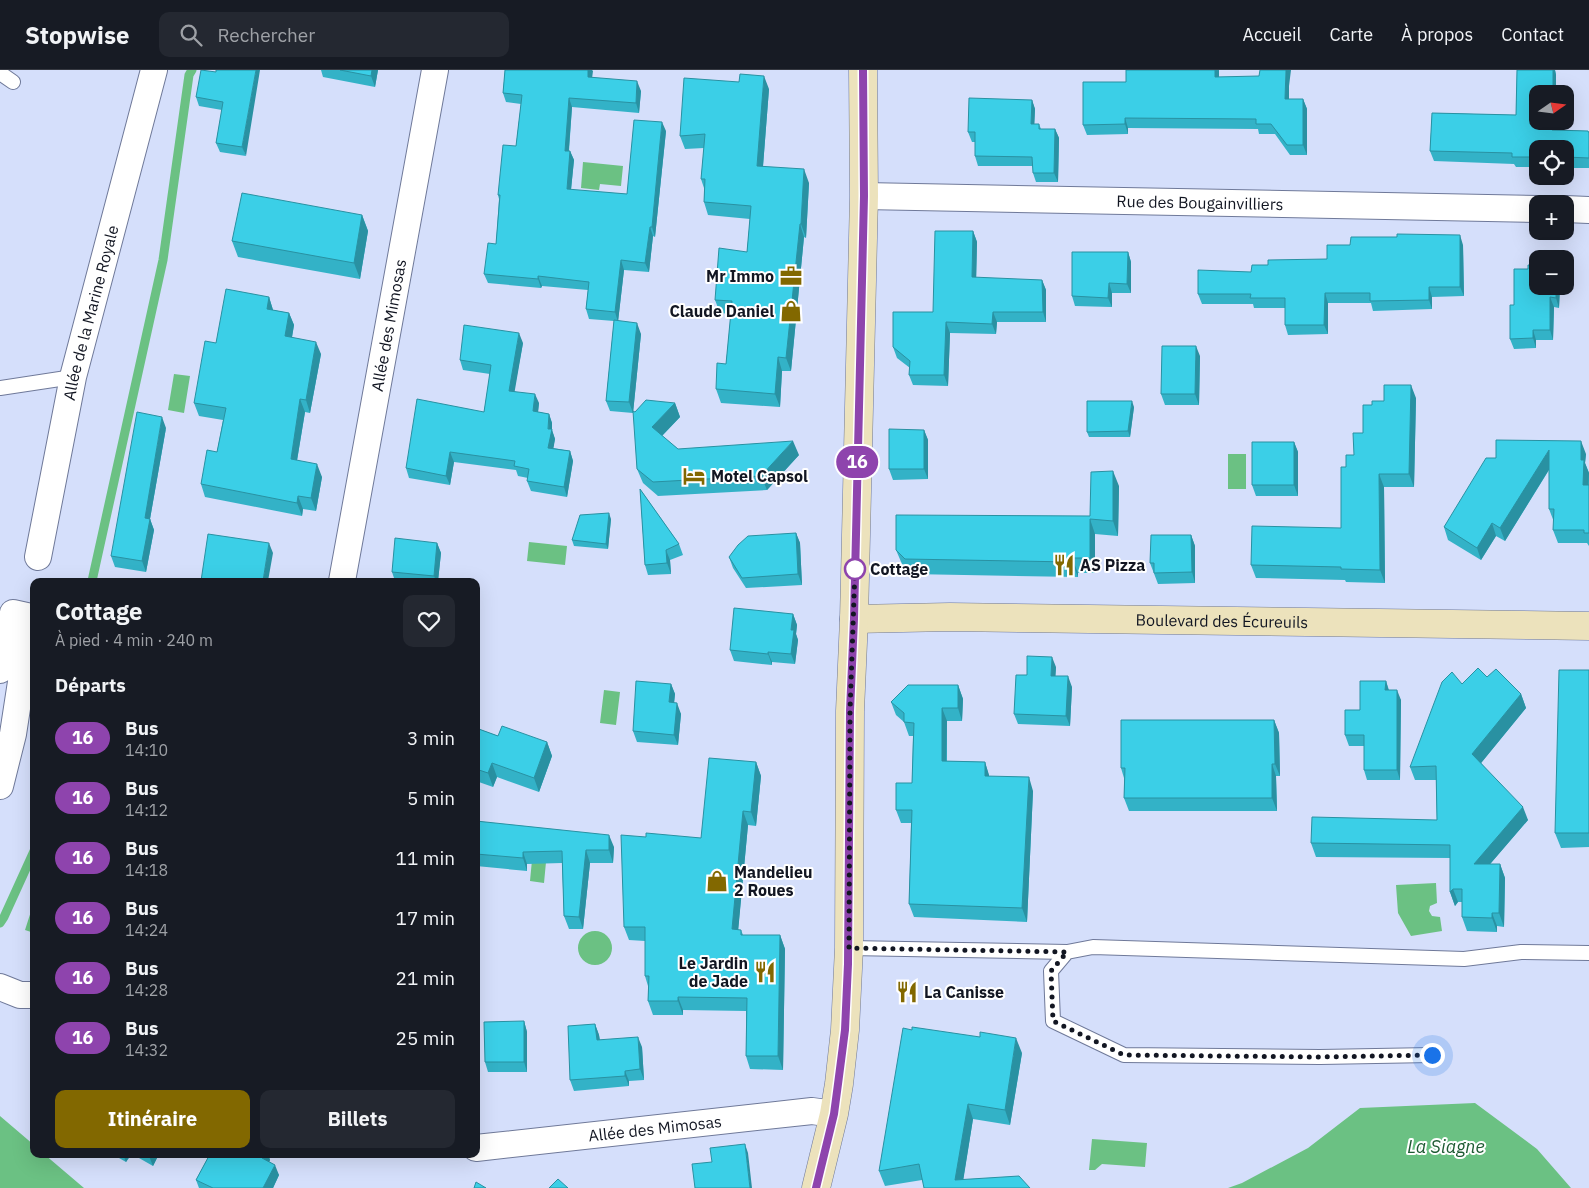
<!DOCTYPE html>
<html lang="fr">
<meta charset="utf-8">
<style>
body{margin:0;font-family:"IBM Plex Sans",sans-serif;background:#242831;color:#f1f3f6;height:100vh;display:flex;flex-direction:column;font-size:19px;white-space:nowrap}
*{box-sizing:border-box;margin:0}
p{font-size:16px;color:#9ea1a6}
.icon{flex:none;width:28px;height:28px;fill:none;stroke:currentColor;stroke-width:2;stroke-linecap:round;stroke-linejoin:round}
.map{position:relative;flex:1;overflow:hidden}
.details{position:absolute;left:30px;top:508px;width:450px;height:580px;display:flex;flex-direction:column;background:#171b24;border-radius:10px;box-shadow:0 5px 20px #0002}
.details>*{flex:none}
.badge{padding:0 10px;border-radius:16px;font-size:18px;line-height:32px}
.needle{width:32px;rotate:76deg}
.tools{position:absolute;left:1529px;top:15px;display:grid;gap:10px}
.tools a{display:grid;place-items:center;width:45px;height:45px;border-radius:10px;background:#171b24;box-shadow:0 5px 20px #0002;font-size:25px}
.you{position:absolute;width:25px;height:25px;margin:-12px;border:4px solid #fff;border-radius:50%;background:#1a73e8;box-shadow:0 0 0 8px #1a73e833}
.map>.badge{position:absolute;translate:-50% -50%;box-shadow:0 0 0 2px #fff}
h2{padding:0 25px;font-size:19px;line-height:45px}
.round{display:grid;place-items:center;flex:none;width:52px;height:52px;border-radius:10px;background:#242831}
.overview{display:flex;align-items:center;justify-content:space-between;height:85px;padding:0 25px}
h1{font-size:24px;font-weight:700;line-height:38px}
.primary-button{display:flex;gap:10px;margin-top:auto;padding:10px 25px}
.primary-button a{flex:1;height:58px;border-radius:10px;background:#826800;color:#fff;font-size:20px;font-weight:700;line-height:58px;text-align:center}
.primary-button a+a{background:#242831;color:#f1f3f6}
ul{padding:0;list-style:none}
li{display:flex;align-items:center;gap:15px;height:60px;padding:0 25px}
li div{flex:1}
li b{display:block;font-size:19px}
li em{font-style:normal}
li .badge{min-width:55px;font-weight:700;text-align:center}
header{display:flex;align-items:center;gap:30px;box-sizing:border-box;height:70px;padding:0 25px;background:#171b24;border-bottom:1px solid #363941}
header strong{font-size:24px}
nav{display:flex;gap:28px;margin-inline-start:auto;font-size:18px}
.search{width:350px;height:45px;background:#242831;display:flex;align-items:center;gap:12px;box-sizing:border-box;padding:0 18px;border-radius:10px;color:#9ea1a6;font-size:19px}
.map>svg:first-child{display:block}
</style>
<header>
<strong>Stopwise</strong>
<div class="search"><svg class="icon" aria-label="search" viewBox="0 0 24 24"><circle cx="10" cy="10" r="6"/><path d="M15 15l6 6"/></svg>Rechercher</div>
<nav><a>Accueil</a><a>Carte</a><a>À propos</a><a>Contact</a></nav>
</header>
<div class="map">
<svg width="1589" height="1118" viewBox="0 0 1589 1118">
<rect width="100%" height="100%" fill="#d5dffb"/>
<path fill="#6bc183" d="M583,92L623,96L621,116L600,114L599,120L581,118Z
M174,304L190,306L184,343L168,340Z
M1228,384H1246V419H1228Z
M529,472L567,476L565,495L527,491Z
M604,620L620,622L616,655L600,653Z
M534,769L548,771L544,813L530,811Z
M1436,813L1437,833L1430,836L1429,841L1432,846L1440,847L1442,861L1411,866L1398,843L1396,815Z
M34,832V863L25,860Z
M578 878a17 17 0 1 1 34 0a17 17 0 1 1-34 0Z
M1475,1033L1537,1079L1571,1118H1228L1242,1113L1308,1078L1360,1038Z
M0,1046L34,1075V1084H44L84,1118H0Z
M1092,1069L1147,1073L1145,1097L1102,1094L1095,1100H1089Z"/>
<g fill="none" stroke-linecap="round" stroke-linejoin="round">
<path stroke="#6bc183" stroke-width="9" d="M92,511L163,190L189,5L192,0
M0,853L4,847L34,781"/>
<g stroke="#6f7999" stroke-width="16">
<path id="lane" d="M0,3L13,12
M0,318L73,307
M849,878L1067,882
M1432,985L1320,987L1124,985L1053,951L1051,901L1067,882L1093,877L1464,889L1521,882L1589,883"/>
</g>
<g stroke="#6f7999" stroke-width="28">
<g id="street">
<path id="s1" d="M864,126L1538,139"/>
<path d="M1565,139L1589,140"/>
<path id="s2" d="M38,487L73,307L154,0"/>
<path id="s3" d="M342,511L435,0"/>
<path d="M0,600L13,543L31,547L13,664L0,716"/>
<path d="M0,917L20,925H34"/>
<path id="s4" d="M476,1078L812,1041L834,1044"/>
</g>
</g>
<g stroke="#6f7999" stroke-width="29">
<g id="secondary">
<path id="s5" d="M854,549L950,547L1589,556"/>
<path d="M816,1118L834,1044L839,1014L845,960L849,878L850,641L854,549L864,126L863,0"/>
</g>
</g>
<use href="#lane" stroke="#fff" stroke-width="14"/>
<use href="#street" stroke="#fff" stroke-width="26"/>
<use href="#secondary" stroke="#ece2bc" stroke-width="28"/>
</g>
<path fill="#33b2c7" d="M321,0H378L375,17L323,7Z
M505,0H592V7L641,21L639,43L572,37L569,81H570L574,90L571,120L627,124L666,61L655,167L653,166L649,202L624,200L618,251L641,264L633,343L610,341L606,331L614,251L589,249L586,239L588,220L542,216L541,218L488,213L484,204L496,174L499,129L498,125L516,76L521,34L506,32L503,23Z
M1126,0H1219V7L1289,16V29H1303L1307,39V85H1290L1275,64H1259L1258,59L1128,58V64L1087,65L1083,55L1126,12Z
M1517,0H1555L1556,5V24H1538V51H1556V60L1588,61L1589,63V98H1565V79H1538V97H1516L1514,94L1434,91L1430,81L1432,43L1516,45Z
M216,2L246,86L220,82L216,73L222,40L199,36L196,27Z
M769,19L763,96L809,113L806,168L804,167L791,301H782L780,337L721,333L716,319L726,294L731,244L720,243L715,230L747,182L750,149L708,145L704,132V118L701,109L704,78L685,79L680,66Z
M1032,30L1035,39L1034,54H1039L1041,59H1055L1059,68L1058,112H1036L1033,103V96H978L975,86V72H972L968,62Z
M362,145L368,161L360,209L238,187L232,171Z
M973,161L977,172L976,208L1042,210L1046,220V252H997L996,264L950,263L948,316L913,315L909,305L910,298L897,288L893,277L933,242Z
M1463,175L1464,226L1432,227V239L1373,241L1371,233H1328V264L1288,265L1285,255V238H1254L1253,234H1202L1198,224L1268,195Z
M1128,182L1131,192V223H1112V237L1075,236L1072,226Z
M1538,216H1560L1559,238L1554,237L1553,270H1536V278L1514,279L1510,269L1514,235Z
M269,227L273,240L289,243L294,255L292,267L321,284L310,343L305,342L297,391L322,407L316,441L303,439L302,446L205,427L201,414L217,382L223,350L199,346L194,333L216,273Z
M523,273L514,321L539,333L538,342L549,344L552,353V360L555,369L553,378L570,381L573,391L567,427L531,421L527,411L528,408L518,406L516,400L454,392L450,415L409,408L406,398L484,342L490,304L463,300L460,290Z
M1200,286L1199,335H1165L1161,324Z
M1416,328L1414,417H1384L1385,513L1346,512L1345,510L1256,508L1251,495L1341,458L1346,397L1354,385L1363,363L1372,335L1384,331Z
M675,333L680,347L662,366L678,379L799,385L767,420L658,426L643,413L637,399L635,342Z
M1134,337L1130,367H1089L1087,362Z
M166,358L150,449L154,460L146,502L115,497L111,486Z
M924,360L928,370V409L893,410L889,399Z
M1294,372L1298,382V426H1256L1252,415Z
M1586,384L1585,393L1589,403V476L1587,473H1558L1553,460L1554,452L1549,439V400L1505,471L1496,466L1481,490L1448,470L1444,457L1496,388Z
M1119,416L1118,466L1095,464V503H1078V507L910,504L902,494L896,480L1090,446Z
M640,419L679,474L683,485L670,490L671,504L648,505L645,495Z
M611,449L608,479L574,476L572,470Z
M796,463L800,473L802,515L746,518L733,498L729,487Z
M1191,465L1195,476V513L1158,514L1150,493Z
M437,473L441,483L438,511H395L392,502Z
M793,544L797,555L796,564L798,570L795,594L772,592V595L734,591L730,580Z
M1056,597L1055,606L1072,617L1070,656L1018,654L1014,644L1027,605Z
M1589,600V777L1561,778L1555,763Z
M1487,607L1521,624L1526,638L1481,693L1528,750L1490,794H1500L1505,808L1504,857L1497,856V862L1467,861L1462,847V832H1458L1455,836L1450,822V788L1316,787L1311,773L1437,750L1436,710H1415L1410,697L1462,614Z
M1386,611L1389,620L1401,630L1400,710H1367L1364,700V676H1349L1345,665L1360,640Z
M671,614L675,624L674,633L681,644L678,675L637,672L633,661Z
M958,615L963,629L962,651H947V691L985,692L989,706L1033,721L1027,852L914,847L909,834L911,753H901L896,740L912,713L913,666H909L904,652L896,645L891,632Z
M1274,650L1279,663L1280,706H1276L1277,741H1129L1124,728V708L1121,698Z
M476,658L498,666L547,672L552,686L539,722L497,707L493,717L476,711Z
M756,692L761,706L756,756L748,755L738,860H741L743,865H780L785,879L783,1000L750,999L746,986V941L683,940V945H653L648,931V916L645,906V871L629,870L624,857L646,767L701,768Z
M476,751L614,777L613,793H590L583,859H569L564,846L562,793L527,794V801L476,796Z
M524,951L527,962V1002H488L485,992Z
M595,954L599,965L600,970L642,977L644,1010L629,1011V1016L574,1021L570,1010Z
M1022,983L1010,1055L973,1049L963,1110H922L885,1116L879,1101Z
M112,1084H159L153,1096L132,1084L126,1092Z
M210,1084H268L270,1090L269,1092L279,1105L273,1118H199L196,1110Z"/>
<path fill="#2991a2" d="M256,0H260L246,86L242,77Z
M372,0H378L375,17L371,6Z
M588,0H592L593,1L591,16L588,7Z
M1215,0H1219V17L1215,7Z
M1286,0H1291L1289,16V39L1285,29Z
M1553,0H1555L1556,5V24H1553Z
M764,6L769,19L762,109L757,96Z
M637,11L641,21L639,43L636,33Z
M569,28L572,37L568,90L565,81Z
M1303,29L1307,39V85L1303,75Z
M1032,30L1035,39L1034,64L1031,54Z
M1125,48L1128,58V64L1125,54Z
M1553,51H1556V71L1552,60Z
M662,52L666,61L655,167L652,157Z
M1055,59L1059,68L1058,112L1054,103Z
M570,81L574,90L570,129L567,119Z
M804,99L809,113L806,168L801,154Z
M362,145L368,161L360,209L354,193Z
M800,154L804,167L791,301L786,288Z
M650,157L653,166L649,202L645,193Z
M973,161L977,172L976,218L972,207Z
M1460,165L1463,175L1464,226L1460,217Z
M1128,182L1131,192V223L1127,214Z
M621,190L624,200L618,252L615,242Z
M538,206L542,216L541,218L538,209Z
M1042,210L1046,220V252L1043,242Z
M1109,213L1112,223V237L1108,228Z
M1556,216H1560L1559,238L1556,228Z
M1429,217L1432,227V239L1429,230Z
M1325,223L1328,233V264L1324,255Z
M269,227L273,240L271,252L267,239Z
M1550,227L1554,237L1553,270L1550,260Z
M993,242L997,252L996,264L992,254Z
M289,243L294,255L290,279L285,266Z
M946,252L950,263L948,316L944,305Z
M637,253L641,264L633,343L629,332Z
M1533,260L1536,270V278L1533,268Z
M519,263L523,273L513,331L509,321Z
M316,272L321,284L310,343L306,330Z
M1196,276L1200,286L1199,335L1195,324Z
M778,287L782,301L780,337L775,324Z
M1411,315L1416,328L1414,417L1409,404Z
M535,324L539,333L537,351L533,341Z
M300,329L305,342L295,402L291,389Z
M1132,331L1134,337L1130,367L1128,361Z
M675,333L680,347L657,371L652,357Z
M549,344L552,353V360L555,369L552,387L548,378Z
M162,347L166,358L150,449L154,460L146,502L142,491L145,448Z
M924,360L928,370V409L924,399Z
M793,371L799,385L767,420L761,406Z
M1581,371L1586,384L1585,393L1589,403L1588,428L1583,415L1581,390Z
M1294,372L1298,382V426L1294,415Z
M1549,380L1553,393L1505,471L1500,458Z
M570,381L573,391L567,427L564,417Z
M450,382L454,392L450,415L446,406Z
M317,394L322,407L316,441L311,428Z
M1113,401L1119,416L1118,466L1113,451Z
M1379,404L1384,417L1385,513L1380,500Z
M298,426L303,439L302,446L297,433Z
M609,443L611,449L608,479L606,474Z
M1090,449L1095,464V503L1090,488Z
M1492,453L1496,466L1481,490L1477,478Z
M796,463L800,473L802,515L798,504Z
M1191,465L1195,476V513L1192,502Z
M269,473L273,483L268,511H263Z
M437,473L441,483L438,511H436L434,506Z
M666,480L670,490L671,504L667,493Z
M1072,488L1078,503V507L1072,492Z
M793,544L797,555L796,564L798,570L795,594L791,584V560Z
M768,582L772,592V595L768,584Z
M1052,587L1056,597L1055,616L1051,606Z
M1068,606L1072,617L1070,656L1066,646Z
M1386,611L1389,622L1385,620Z
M671,614L675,624L673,643L669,632Z
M958,615L963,629L962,651L958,638Z
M1397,620L1401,630L1400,710L1397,700Z
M1521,624L1526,638L1477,698L1472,684Z
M677,633L681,644L678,675L674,665Z
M942,638L947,651L946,704L942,691Z
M1274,650L1279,663L1280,706L1275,694Z
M547,672L552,686L539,722L534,708Z
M756,692L761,706L756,756L751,742Z
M985,692L989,705V719L985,706Z
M492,693L497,707L493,717L488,703Z
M1272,694L1276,706L1277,741L1272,728Z
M1029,707L1033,721L1027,852L1022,838Z
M1523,737L1528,750L1479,807L1474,794Z
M743,741L748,755L737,873L732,859Z
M609,765L614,777L613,793L609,780Z
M586,780L590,793L583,859L579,847Z
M523,782L527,794V801L523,788Z
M1500,794L1505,808L1504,857L1499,843Z
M1453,819L1458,832L1455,836L1450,822Z
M1492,843L1497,856V862L1492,848Z
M780,865L785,879L783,1000L778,986Z
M678,927L683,940V945L678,931Z
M524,951L527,962V1002L524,992Z
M595,954L599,965L601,981L597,970Z
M638,967L642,977L644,1010L640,999Z
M1016,968L1022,983L1010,1055L1005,1040Z
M625,1001L629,1011V1016L625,1006Z
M968,1034L973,1049L962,1118L955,1110Z
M745,1074L748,1083L752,1118H750Z
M123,1084H131L126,1092Z
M150,1084H159L153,1096L149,1086Z
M264,1084H268L270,1090L266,1098L262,1088Z
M275,1095L279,1105L273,1118H263Z"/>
<path fill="#3bcfe7" stroke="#2991a2" d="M201,0L216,2V0H256L242,77L216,73L223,32L196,27Z
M340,0H372L371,6Z
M505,0H588V7L637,11L636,33L569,28L565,81H570L567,119L627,124L634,50L662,52L652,157H650L645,193L621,190L615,242L586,239L589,212L538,206V209L484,204L488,173L496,174L500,125H498L503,75L516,76L522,25L503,23Z
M1126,0H1215V7L1259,6L1260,0H1286L1285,29H1303V75H1287L1271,54H1256V49L1125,48V54L1083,55V12H1126Z
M1517,0H1553V24H1538V51H1553L1552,60L1588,61L1589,63V88L1565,87V79H1538V87H1512V83L1430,81L1432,43L1516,45Z
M740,4L764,6L757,96L804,99L801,154H800L786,288L778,287L775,324L716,319L717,293L726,294L732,231L715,230L719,178L747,182L751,136L704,132L705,109H701L705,64L680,66L684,8L739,12Z
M969,28L1032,30L1031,54H1039V59H1055L1054,103H1033L1032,87L975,86V62H968Z
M242,123L362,145L354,193L232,171Z
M935,161H973L972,207L1042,210L1043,242H993L992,254L946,252L944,305H909L910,291L893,277V242H933Z
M1397,164L1460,165V217H1429V230L1370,231V223H1325L1324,255H1285V228H1250L1251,224H1198V200L1251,202L1252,195H1268V190L1327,189V175H1350L1351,167H1397Z
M1072,182H1128L1127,214L1109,213L1108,228L1072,226Z
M1528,195H1538V216H1556V228L1550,227V260H1533V268L1510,269V235H1514V199H1528Z
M226,219L269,227L267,239L289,243L285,266L316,272L306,330L300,329L291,389L317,394L311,428L298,426L297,433L201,414L207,380L217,382L226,338L194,333L205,271L216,273Z
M614,250L637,253L629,332L606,331Z
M464,255L519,263L509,321L535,324L533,341L549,344L548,359H552L548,378L570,381L564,417L527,411L529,399L514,396L515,391L450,382L446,406L406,398L417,329L484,342L491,295L460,290Z
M1162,276H1196L1195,324H1161Z
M1384,315H1411L1409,404H1379L1380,500L1341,499V497L1251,495L1252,456L1341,458V397H1346V385H1354L1353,363H1363V335H1372V331H1384Z
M646,330L675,333L652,357L678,379L793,371L761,406L653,412L637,399L633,341L635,342Z
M1087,331H1132L1128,361L1087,362Z
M137,342L162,347L145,448L150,449L142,491L111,486Z
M889,359L924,360V399H889Z
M1496,370L1581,371V390H1584L1583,415H1589V463H1584V460H1553L1554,439H1549V380L1500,458L1492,453L1477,478L1444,457L1486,388H1496Z
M1252,372H1294V415H1252Z
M1113,401V451L1090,449V488H1072V492L905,489L896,480V445L1090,446L1091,402Z
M640,419L679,474L666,480L667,493L645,495Z
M609,443L606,474L572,470L580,445Z
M796,463L798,504L742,508L729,487L738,475L748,466Z
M208,464L269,473L263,511H201Z
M1151,465H1191L1192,502L1154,503V493H1150Z
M395,468L437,473L434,506L392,502Z
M734,538L793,544L791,560H794L791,584L768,582V584L730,580Z
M1027,586L1052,587L1051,606H1068L1066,646L1014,644L1016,605H1027Z
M1478,598L1487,607L1496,599L1521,624L1472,684L1523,737L1474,794H1500L1499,843H1492V848L1462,847V819H1453L1450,822V775L1311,773L1312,747L1437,750L1436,696L1410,697L1442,612L1452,602L1462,614Z
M1559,600H1589V763H1555Z
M636,611L671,614L669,632L677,633L674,665L633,661Z
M1360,611H1386L1385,620H1397V700H1364V665H1345V640H1360Z
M908,615H958V638H942V691L985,692V706L1029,707L1022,838L909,834L912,740H896V713H912L914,653L904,652V643L891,632Z
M1121,650H1274L1275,694H1272V728H1124L1125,698H1121Z
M502,656L547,672L534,708L492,693L488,703L476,699V658L498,666Z
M709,688L756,692L751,742L743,741L732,859L741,860V865H780L778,986H746L747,928L678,927V931H648L649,906H645V857H624L621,765L646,767V763L701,768Z
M476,751L609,765V780H586L579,847L564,846L562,781L523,782V788L476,784Z
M524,951V992H485L484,952Z
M595,954L597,970L638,967L640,999L625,1001V1006L570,1010L568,956Z
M912,957L980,967V962L1016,968L1005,1040L968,1034L955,1110L1019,1106L1030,1118H924L919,1094L879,1101L903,958L912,960Z
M745,1074L750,1118H695L692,1094L712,1092L710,1078Z
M210,1084H264L262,1088L275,1095L263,1118H213L196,1110Z
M558,1109L568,1118H549Z
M476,1112L486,1118H474Z"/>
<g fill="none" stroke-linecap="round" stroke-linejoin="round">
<g stroke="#fff" stroke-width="11">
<path id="line" d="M816,1118L834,1044L838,1014L845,960L848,894L850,641L854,549L864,126L863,0"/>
</g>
<use href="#line" stroke="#8e44ad" stroke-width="8"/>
<path stroke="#121622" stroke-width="5" stroke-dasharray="0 9" d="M855,499L850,641L849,878L1067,882L1051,901L1053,951L1124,985L1320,987L1432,985"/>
</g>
<defs>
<g id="office-bare" transform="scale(1.725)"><path d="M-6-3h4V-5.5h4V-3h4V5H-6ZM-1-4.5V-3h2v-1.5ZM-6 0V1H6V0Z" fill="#826800" stroke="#fff" stroke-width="2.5" paint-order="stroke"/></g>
<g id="shop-bare" transform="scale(1.725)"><path d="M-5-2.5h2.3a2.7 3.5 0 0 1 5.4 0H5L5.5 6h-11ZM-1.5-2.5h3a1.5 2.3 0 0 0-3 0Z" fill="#826800" stroke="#fff" stroke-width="2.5" paint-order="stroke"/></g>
<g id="hotel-bare" transform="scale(1.725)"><path d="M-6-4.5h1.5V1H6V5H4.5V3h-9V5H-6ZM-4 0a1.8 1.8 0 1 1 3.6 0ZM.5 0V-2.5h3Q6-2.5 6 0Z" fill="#826800" stroke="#fff" stroke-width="2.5" paint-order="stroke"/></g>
<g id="restaurant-bare" transform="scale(1.725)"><path d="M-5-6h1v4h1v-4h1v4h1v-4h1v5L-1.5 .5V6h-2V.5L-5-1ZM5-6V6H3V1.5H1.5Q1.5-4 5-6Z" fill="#826800" stroke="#fff" stroke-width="2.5" paint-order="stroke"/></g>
</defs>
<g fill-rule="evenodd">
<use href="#office-bare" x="791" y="206"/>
<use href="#shop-bare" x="791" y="241"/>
<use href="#hotel-bare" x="694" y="406"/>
<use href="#restaurant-bare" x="1064" y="495"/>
<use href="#shop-bare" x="717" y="811"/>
<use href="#restaurant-bare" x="765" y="902"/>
<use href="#restaurant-bare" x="907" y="922"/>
</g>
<circle fill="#fff" stroke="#8e44ad" stroke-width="2.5" cx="855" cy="499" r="10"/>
<g text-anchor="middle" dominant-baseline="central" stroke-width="4" stroke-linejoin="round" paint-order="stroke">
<g font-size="16" fill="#121622" stroke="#fff">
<text stroke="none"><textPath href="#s1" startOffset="336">Rue des Bougainvilliers</textPath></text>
<text stroke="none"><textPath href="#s2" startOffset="250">Allée de la Marine Royale</textPath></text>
<text stroke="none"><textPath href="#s3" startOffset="260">Allée des Mimosas</textPath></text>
<text stroke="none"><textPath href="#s5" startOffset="368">Boulevard des Écureuils</textPath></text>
<text stroke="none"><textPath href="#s4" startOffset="180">Allée des Mimosas</textPath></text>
</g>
<g font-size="16" font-weight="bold" fill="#121622" stroke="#fff" text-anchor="start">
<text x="774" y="206" text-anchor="end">Mr Immo</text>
<text x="774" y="241" text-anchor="end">Claude Daniel</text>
<text x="711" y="406">Motel Capsol</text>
<text x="1080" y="495">AS Pizza</text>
<text x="734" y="802">Mandelieu<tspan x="734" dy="18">2 Roues</tspan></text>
<text x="748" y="893" text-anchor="end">Le Jardin<tspan x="748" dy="18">de Jade</tspan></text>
<text x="924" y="922">La Canisse</text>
</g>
<g font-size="16" font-weight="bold" fill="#121622" stroke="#fff" text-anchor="start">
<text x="870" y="499">Cottage</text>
</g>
<g font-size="18" font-style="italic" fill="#1e5b33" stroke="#fff">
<text x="1446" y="1076">La Siagne</text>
</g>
</g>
</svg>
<div class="tools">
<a><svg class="needle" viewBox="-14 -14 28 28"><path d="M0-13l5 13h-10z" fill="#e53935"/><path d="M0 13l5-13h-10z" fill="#9ea1a6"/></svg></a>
<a><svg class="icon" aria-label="locate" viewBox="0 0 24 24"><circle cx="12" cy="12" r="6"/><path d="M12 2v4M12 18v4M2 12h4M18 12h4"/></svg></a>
<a>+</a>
<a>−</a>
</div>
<div class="you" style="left:1432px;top:985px"></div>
<b class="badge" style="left:857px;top:392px;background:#8e44ad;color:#fff">16</b>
<section class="details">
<div class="overview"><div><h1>Cottage</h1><p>À pied · 4 min · 240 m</p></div><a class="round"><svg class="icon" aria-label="heart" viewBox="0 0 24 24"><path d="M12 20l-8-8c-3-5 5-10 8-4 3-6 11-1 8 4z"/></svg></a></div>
<h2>Départs</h2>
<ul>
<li><span class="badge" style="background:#8e44ad;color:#fff">16</span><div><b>Bus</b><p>14:10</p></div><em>3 min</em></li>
<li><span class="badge" style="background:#8e44ad;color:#fff">16</span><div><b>Bus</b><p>14:12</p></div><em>5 min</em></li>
<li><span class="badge" style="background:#8e44ad;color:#fff">16</span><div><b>Bus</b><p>14:18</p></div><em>11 min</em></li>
<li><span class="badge" style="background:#8e44ad;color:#fff">16</span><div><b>Bus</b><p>14:24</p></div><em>17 min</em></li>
<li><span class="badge" style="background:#8e44ad;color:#fff">16</span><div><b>Bus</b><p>14:28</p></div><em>21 min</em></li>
<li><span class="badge" style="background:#8e44ad;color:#fff">16</span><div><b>Bus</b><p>14:32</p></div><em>25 min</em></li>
</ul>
<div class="primary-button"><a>Itinéraire</a><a>Billets</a></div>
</section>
</div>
